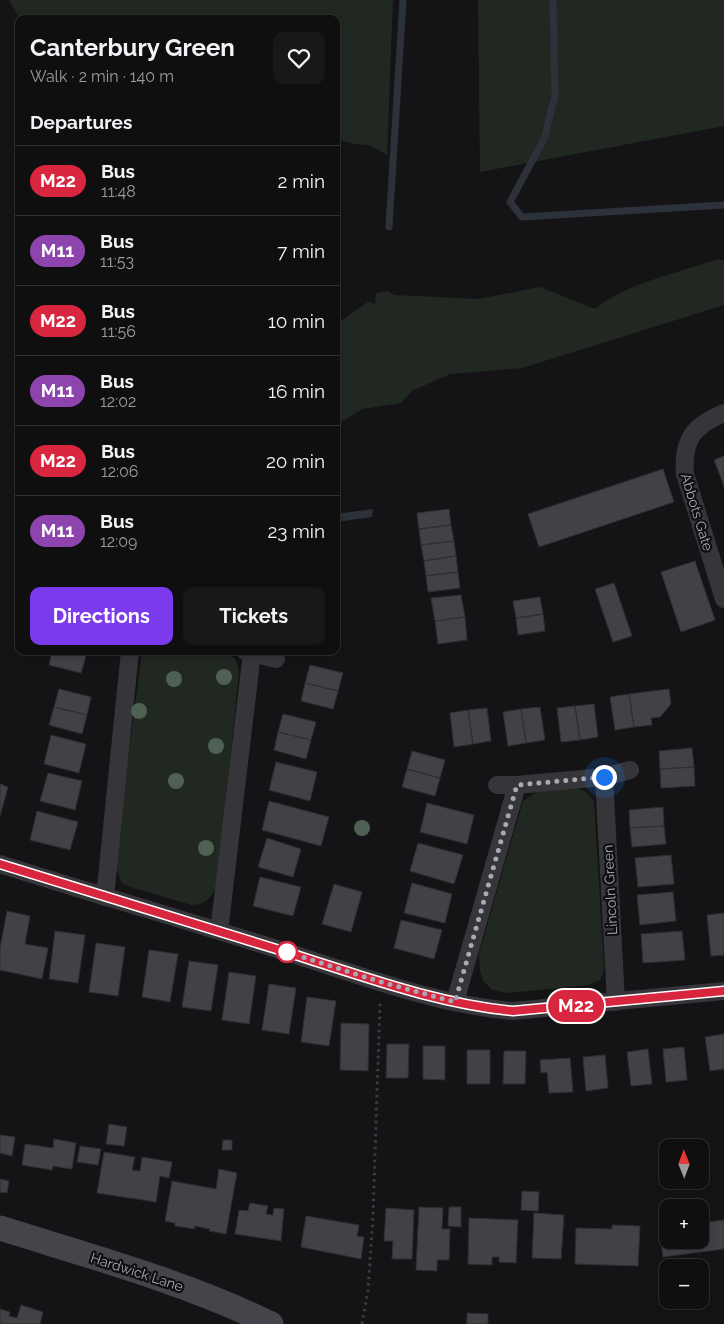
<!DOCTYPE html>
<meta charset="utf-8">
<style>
body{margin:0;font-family:Raleway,sans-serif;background:#181819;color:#f1f3f6;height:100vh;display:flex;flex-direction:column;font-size:19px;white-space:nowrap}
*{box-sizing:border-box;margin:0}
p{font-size:16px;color:#9b9c9f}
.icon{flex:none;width:28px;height:28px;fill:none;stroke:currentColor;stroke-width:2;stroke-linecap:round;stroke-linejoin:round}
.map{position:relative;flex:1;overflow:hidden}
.side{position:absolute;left:15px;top:15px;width:325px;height:640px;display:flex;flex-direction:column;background:#0f0f10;border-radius:10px;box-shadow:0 2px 8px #0003,0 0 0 1px #2f2f30}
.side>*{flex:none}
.badge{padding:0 10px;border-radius:16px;font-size:18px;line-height:32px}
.needle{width:32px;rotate:359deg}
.fabs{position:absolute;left:659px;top:1139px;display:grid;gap:10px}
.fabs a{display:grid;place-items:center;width:50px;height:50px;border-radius:10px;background:#0f0f10;box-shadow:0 2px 8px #0003,0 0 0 1px #2f2f30;font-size:25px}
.you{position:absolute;width:25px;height:25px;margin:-12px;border:4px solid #fff;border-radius:50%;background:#1a73e8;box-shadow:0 0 0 8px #1a73e833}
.map>.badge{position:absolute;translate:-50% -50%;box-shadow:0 0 0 2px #fff}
h2{padding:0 15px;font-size:19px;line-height:45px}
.round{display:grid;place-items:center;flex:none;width:52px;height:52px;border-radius:10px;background:#181819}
.head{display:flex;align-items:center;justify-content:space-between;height:85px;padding:0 15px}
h1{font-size:24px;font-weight:700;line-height:38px}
.cta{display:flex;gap:10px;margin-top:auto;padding:10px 15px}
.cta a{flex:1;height:58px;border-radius:10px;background:#7c3aed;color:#fff;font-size:20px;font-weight:700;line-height:58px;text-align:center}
.cta a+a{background:#181819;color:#f1f3f6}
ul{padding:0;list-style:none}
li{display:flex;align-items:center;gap:15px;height:70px;padding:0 15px;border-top:1px solid #2f2f30}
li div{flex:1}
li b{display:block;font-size:19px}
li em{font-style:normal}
li .badge{min-width:55px;font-weight:700;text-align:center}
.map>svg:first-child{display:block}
</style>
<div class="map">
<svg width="724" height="1324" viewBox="0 0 724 1324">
<rect width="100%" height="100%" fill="#141416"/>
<path fill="#212822" d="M9,0H393L387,155L369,145L354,144L336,139V19H20Z
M478,0H724V126L480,172Z
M716,260H724V305L522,368L450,374L412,391L401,403L362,409L336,425V322L340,321L368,302L375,304L376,293L388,291L395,295L478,299L540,287L595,309C625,284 679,272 716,260Z
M142,651C164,651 212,647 230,656C237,659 238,665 239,672L217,885C211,898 207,904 192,905L133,888L122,883L117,870L116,853Z
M577,788L586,792L594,801L604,970L600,980L588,985L508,993L493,990L483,981L480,970L479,954L523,801L541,789Z"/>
<path fill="#2d323a" d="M373,509L372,517L336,522V514Z"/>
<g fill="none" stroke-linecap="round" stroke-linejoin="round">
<path stroke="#2d323a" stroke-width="7" d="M553,0L555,95L544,139L510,202L522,217L724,205
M389,227L403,0"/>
</g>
<path fill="#414146" stroke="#2f2e32" d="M724,456V486L714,460Z
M663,469L674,502L539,547L528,514Z
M449,509L451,525L419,529L417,513Z
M451,525L454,541L421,545L419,529Z
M454,541L456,556L424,561L421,545Z
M456,556L458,572L426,576L424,561Z
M695,561L715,620L681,632L661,572Z
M458,572L460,588L428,592L426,576Z
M614,583L632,636L613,642L595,589Z
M461,595L465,617L435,621L431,598Z
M540,597L543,614L516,618L513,601Z
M543,614L545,631L518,635L516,618Z
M465,617L467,640L438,644L435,621Z
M52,651H70L86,656L81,673L49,665Z
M310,665L343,673L338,691L305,683Z
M305,683L338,691L333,709L301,701Z
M59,689L91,697L87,715L54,707Z
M669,689L671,704L660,717L651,718L652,725L634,727L629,694Z
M629,694L634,727L615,730L610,697Z
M594,704L598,737L580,740L575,706Z
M575,706L580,740L561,742L557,708Z
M54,707L87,715L82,734L49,725Z
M540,707L545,740L526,743L521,709Z
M487,708L491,741L473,744L468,710Z
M521,709L526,743L508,746L503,712Z
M468,710L473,744L454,747L450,713Z
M283,714L316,722L311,740L278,732Z
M278,732L311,740L306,759L274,750Z
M51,735L86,744L79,773L44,764Z
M692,748L694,767L660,769L659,751Z
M412,751L445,760L440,778L407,769Z
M276,762L317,772L310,801L269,790Z
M694,767L695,786L661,788L660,769Z
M407,769L440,778L435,796L402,787Z
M48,773L82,781L75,810L40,801Z
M0,784L8,787L0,816Z
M269,801L329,817L321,846L262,830Z
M427,803L474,815L467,844L420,832Z
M663,807L664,826L630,828L629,810Z
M37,811L78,822L70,850L30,840Z
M664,826L666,844L632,847L630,828Z
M267,838L301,849L293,877L258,867Z
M418,843L463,855L454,884L410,871Z
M671,855L674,884L638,887L635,858Z
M260,877L301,887L293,916L253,906Z
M412,883L452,894L445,923L404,913Z
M334,884L362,892L351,932L322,924Z
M673,892L676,921L640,925L637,895Z
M7,911L30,916L25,944L48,948L42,979L0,970V948Z
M724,913V955L711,956L707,915Z
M401,920L442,930L434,959L394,948Z
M55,931L85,935L78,983L49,979Z
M682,931L685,960L643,963L641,934Z
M96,943L125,947L118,996L89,992Z
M149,950L178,954L170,1002L142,997Z
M189,961L218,965L211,1011L182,1007Z
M229,972L256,976L249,1024L222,1020Z
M269,984L296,988L289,1034L262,1030Z
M307,997L336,1001L329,1046L301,1042Z
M341,1023L369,1024L368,1071L340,1070Z
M724,1034V1069L710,1071L705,1037Z
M387,1044H409L408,1078H386Z
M423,1046H445V1080L423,1079Z
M684,1047L687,1080L666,1082L663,1049Z
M648,1049L652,1084L631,1086L627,1052Z
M467,1050H490V1084H467Z
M504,1051H526L525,1084H503Z
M605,1055L608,1088L586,1091L583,1057Z
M570,1058L573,1092L549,1093L547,1072L541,1073L540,1060Z
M109,1124L127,1127L124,1146L106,1144Z
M0,1135L15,1137L12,1156L0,1153Z
M54,1139L76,1143L72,1169L53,1166L52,1170L22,1165L25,1144L53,1148Z
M223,1140H232V1150H222Z
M80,1146L101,1149L98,1165L77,1162Z
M104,1152L135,1157L132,1170L140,1171L142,1157L172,1162L169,1178L160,1176L156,1202L97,1193Z
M219,1169L237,1173L226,1234L209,1231L210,1229L195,1226V1229L175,1226V1223L165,1221L172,1181L216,1189Z
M0,1179L9,1181L7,1193L0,1192Z
M522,1191L539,1192L538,1211L521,1210Z
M250,1203L268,1206L266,1214L273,1215L274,1208L284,1209L281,1241L235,1234L239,1210L248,1211Z
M419,1207L443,1208L442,1229H450L449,1260H437V1271L416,1270Z
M449,1207H461V1227L448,1226Z
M386,1208L414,1210L412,1259H392L393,1241H384Z
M534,1213L564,1215L561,1259L532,1258Z
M306,1216L359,1225L357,1236L364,1237L361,1259L301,1247Z
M469,1218L518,1220L516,1263L499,1262V1257H492V1265L468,1264Z
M724,1220V1249L663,1257L659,1228L668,1227V1240H700V1223Z
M612,1225L640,1226L638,1266L575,1264L576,1228L612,1229Z
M21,1305L43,1312L40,1324H0V1309L10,1312L9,1316L17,1318Z
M467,1313L488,1314V1324H467Z"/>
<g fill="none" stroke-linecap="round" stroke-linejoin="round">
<path stroke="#3c3c41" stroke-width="3" stroke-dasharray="2.5 4" stroke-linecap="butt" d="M362,1324L368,1290L373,1216L380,1003"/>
<path stroke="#36353a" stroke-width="18" d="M724,413C694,425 682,440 685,474L724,599
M252,653L276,659
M604,777L630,770
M497,785H517
M0,864C94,894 189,921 283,951C357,974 436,1005 513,1011L724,991
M105,897L130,651
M219,931L252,653L245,651
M455,1002L517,785L604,777L616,1002"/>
<path stroke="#44444a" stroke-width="25" d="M0,1228C92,1257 185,1282 271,1324"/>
</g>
<g fill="#4f6054">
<circle cx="224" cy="677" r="8"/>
<circle cx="174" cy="679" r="8"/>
<circle cx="139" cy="711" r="8"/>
<circle cx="216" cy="746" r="8"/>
<circle cx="176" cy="781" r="8"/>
<circle cx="362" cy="828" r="8"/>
<circle cx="206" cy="848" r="8"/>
</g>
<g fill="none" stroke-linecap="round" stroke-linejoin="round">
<g stroke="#fff" stroke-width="11">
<path id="line" d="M0,864C95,894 191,922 286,952C360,975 436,1004 513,1011L724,991"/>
</g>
<use href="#line" stroke="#d7263d" stroke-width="8"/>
<path stroke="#a7a9b5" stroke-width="5" stroke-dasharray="0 9" d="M287,952L381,982L455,1002L517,785L604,777"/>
</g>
<circle fill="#fff" stroke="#d7263d" stroke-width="2.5" cx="287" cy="952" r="10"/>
<g text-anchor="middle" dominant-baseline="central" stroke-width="4.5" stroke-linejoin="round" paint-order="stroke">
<g font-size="14" fill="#a7a9b5" stroke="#0f0f11">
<text transform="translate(697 512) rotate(73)">Abbots Gate</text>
<text transform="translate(610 890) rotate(-93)">Lincoln Green</text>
<text transform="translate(137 1272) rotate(18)">Hardwick Lane</text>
</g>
</g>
</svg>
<div class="fabs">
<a><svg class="needle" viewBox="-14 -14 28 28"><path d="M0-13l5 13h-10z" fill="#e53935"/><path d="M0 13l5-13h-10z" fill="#9b9c9f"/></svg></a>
<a>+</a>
<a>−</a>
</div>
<div class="you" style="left:604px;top:777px"></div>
<b class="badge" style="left:576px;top:1006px;background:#d7263d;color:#fff">M22</b>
<section class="side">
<div class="head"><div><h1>Canterbury Green</h1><p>Walk · 2 min · 140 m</p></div><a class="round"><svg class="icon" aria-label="heart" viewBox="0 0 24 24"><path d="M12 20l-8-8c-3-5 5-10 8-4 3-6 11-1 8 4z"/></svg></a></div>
<h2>Departures</h2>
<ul>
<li><span class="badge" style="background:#d7263d;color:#fff">M22</span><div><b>Bus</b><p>11:48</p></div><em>2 min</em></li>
<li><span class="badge" style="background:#8e44ad;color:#fff">M11</span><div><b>Bus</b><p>11:53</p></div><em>7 min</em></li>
<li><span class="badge" style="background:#d7263d;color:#fff">M22</span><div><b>Bus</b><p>11:56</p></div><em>10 min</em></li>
<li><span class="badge" style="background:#8e44ad;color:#fff">M11</span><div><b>Bus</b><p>12:02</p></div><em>16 min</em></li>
<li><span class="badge" style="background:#d7263d;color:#fff">M22</span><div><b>Bus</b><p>12:06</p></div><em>20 min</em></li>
<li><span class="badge" style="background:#8e44ad;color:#fff">M11</span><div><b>Bus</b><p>12:09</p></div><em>23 min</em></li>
</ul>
<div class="cta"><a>Directions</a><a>Tickets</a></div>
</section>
</div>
